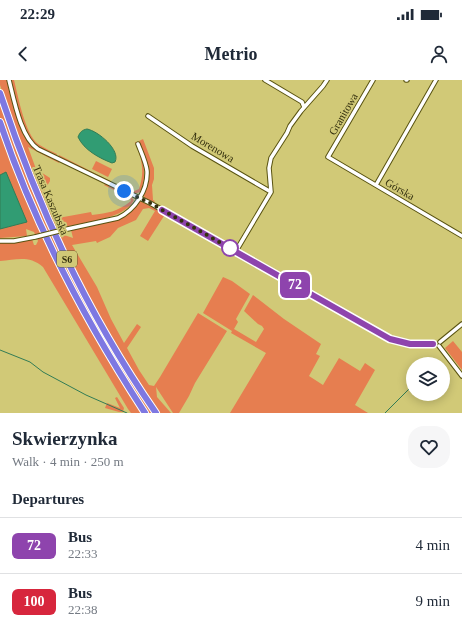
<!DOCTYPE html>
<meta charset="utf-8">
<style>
body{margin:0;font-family:"Times New Roman",serif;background:#f6f6f7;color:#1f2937;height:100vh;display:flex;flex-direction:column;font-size:15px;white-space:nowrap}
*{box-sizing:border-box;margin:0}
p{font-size:13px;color:#747a83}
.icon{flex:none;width:22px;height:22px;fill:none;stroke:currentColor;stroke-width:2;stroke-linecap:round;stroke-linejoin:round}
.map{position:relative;height:333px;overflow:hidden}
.sheet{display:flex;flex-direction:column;background:#fff;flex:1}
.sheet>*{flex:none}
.badge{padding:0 8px;border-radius:6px;font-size:14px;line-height:26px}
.controls{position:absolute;left:406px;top:277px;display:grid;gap:8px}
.controls a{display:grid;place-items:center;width:44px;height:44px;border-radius:50%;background:#fff;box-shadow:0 2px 10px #0003;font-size:20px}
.you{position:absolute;width:20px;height:20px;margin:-10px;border:3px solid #fff;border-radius:50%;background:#1a73e8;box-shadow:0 0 0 6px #1a73e833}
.map>.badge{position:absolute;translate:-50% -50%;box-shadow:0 0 0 2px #fff}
h2{padding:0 12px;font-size:15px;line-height:36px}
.round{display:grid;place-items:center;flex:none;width:42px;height:42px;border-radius:16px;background:#f6f6f7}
.summary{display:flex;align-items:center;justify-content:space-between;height:68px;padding:0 12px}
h1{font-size:19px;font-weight:700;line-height:30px}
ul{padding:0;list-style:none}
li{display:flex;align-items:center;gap:12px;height:56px;padding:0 12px;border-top:1px solid #e0e1e3}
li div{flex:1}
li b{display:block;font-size:15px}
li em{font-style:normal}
li .badge{min-width:44px;font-weight:700;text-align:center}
.status{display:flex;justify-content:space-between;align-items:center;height:28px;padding:0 20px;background:#fff;direction:ltr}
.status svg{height:11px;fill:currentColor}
header{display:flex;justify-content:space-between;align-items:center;height:52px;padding:0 12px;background:#fff;font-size:18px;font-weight:700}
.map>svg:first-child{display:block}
</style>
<div class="status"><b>22:29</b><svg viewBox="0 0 49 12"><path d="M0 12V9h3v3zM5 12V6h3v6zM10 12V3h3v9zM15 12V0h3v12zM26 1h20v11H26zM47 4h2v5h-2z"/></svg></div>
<header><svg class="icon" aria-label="back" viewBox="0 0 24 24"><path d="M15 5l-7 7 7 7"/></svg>Metrio<svg class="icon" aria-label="person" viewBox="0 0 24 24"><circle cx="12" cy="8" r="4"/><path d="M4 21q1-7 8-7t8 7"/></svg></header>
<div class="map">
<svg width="462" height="333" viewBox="0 0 462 333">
<rect width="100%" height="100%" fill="#d1c977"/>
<path fill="#e67e50" d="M0,0H8C12,16 20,56 32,67C40,74 51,76 59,82V83L28,67L36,89L50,98V101L44,111L58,138L91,132L92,135C108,133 117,132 131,121L130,118L104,105L105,104L133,117L132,118L134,120C125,139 85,142 65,147L63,139L60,146L64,155L73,158L71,150L126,135L140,121L164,133V136L148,161L140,156L155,131L149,128L143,129L136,140L118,148L110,157L99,162L97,163L96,161L72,165L97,207L111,239L124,263L137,244L141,247L127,268L139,290L149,305L154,306L160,297L198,233L227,251L195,303L189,316L179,333H173L156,307L157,317L171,333H160C135,296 112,259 90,219C53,151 24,79 0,5Z
M10,0H14C18,16 25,54 38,64C44,68 51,71 57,74L56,76C50,73 42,71 37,66C21,54 15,19 10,0Z
M0,21L51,152L154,333H148L102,261L46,154L9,64L0,38Z
M0,52C37,153 83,244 142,333H131L128,329L43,187C29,175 16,180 0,181V162L32,159L34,165H36L38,161L34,152L26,149L27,156L0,158Z
M143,59L154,88V99L152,105L153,120L155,121L154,122L145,118L143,114L145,109L146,82L139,61Z
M135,62H136C142,79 149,94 140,112L134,114L116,105V104L132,112L139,109C145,92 142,79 135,62Z
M59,75L110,101V102L58,77Z
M96,81L112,89L108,97L92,89Z
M223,197L232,201L250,214L236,239L238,242L234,249L256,262L264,249L262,246L258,244L244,231L253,215L284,239L321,264L316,274L320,276L309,296L323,305L339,278L360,291L365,283L375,290L355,325L368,333H230L266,273L231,253L232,251L203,233Z
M453,261L462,272V290L445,268Z
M117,317L124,328L123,332H119L105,328L107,323L120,328L115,318Z"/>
<path fill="#319c73" stroke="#327c55" d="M87,49C98,51 121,70 115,82L112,83C99,78 84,70 78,57C80,52 82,50 87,49Z
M6,92L27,142L0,149V95Z"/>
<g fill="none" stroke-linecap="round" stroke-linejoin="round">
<path stroke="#327c55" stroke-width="1" d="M0,270L30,282L43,292L86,315L127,333
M385,333L410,308"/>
<g stroke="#595311" stroke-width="5.5">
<path id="minor" d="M9,0C14,20 21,58 38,69L150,123L390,259L410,264L433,263
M265,0L302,22L304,27
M373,0L328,77L462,156
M406,0H407
M148,36L192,66L271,112
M376,105L436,0
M271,112L269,88L271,78L287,53L290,46L301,31L323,6L327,0
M63,150L118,138C135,130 148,110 147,91C146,82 141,72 138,64
M0,161H14L35,157
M236,171L271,112
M440,262L462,244
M439,266L462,296"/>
</g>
<g stroke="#fff" stroke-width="8">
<path id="motorway" d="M0,13C37,126 88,235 156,333
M0,42C34,145 86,242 145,333"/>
</g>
<use href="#minor" stroke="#fff" stroke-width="3.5"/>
<use href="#motorway" stroke="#7e78e2" stroke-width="6"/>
<g stroke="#595311" stroke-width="5.5" stroke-linecap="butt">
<path id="minor-bridge" d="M35,157L63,150"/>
</g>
<use href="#minor-bridge" stroke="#fff" stroke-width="3.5"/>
</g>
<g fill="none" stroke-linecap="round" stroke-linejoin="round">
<g stroke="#fff" stroke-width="9">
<path id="line" d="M162,130L390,259L410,264H433"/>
</g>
<use href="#line" stroke="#8e44ad" stroke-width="6"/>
<path stroke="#34300e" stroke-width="4" stroke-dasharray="0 7.2" d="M124,111L150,123L230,168"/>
</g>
<circle fill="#fff" stroke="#8e44ad" stroke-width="2" cx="230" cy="168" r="8"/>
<g text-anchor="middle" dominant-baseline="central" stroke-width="3.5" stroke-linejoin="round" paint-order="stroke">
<rect fill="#d1c977" stroke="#635e2e" stroke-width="1" x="57" y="171" width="20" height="16" rx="3"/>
<g font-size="10" font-weight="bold" fill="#34300e">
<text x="67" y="179">S6</text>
</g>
<g font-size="11" fill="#34300e" stroke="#d1c977">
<text transform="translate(343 34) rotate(-60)">Granitowa</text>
<text transform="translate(213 67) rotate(31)">Morenowa</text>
<text transform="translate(400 109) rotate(30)">Górska</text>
<text transform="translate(51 120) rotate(67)">Trasa Kaszubska</text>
</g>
</g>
</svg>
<div class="controls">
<a><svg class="icon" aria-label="layers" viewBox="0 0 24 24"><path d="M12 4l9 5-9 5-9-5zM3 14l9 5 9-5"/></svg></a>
</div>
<div class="you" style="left:124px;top:111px"></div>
<b class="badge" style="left:295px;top:205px;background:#8e44ad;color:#fff">72</b>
</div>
<section class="sheet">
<div class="summary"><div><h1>Skwierzynka</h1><p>Walk · 4 min · 250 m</p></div><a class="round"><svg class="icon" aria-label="heart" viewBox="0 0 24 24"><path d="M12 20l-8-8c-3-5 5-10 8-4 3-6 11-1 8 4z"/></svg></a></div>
<h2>Departures</h2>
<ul>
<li><span class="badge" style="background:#8e44ad;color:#fff">72</span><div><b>Bus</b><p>22:33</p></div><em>4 min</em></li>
<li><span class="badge" style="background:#d7263d;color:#fff">100</span><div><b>Bus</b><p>22:38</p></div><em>9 min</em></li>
</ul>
</section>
